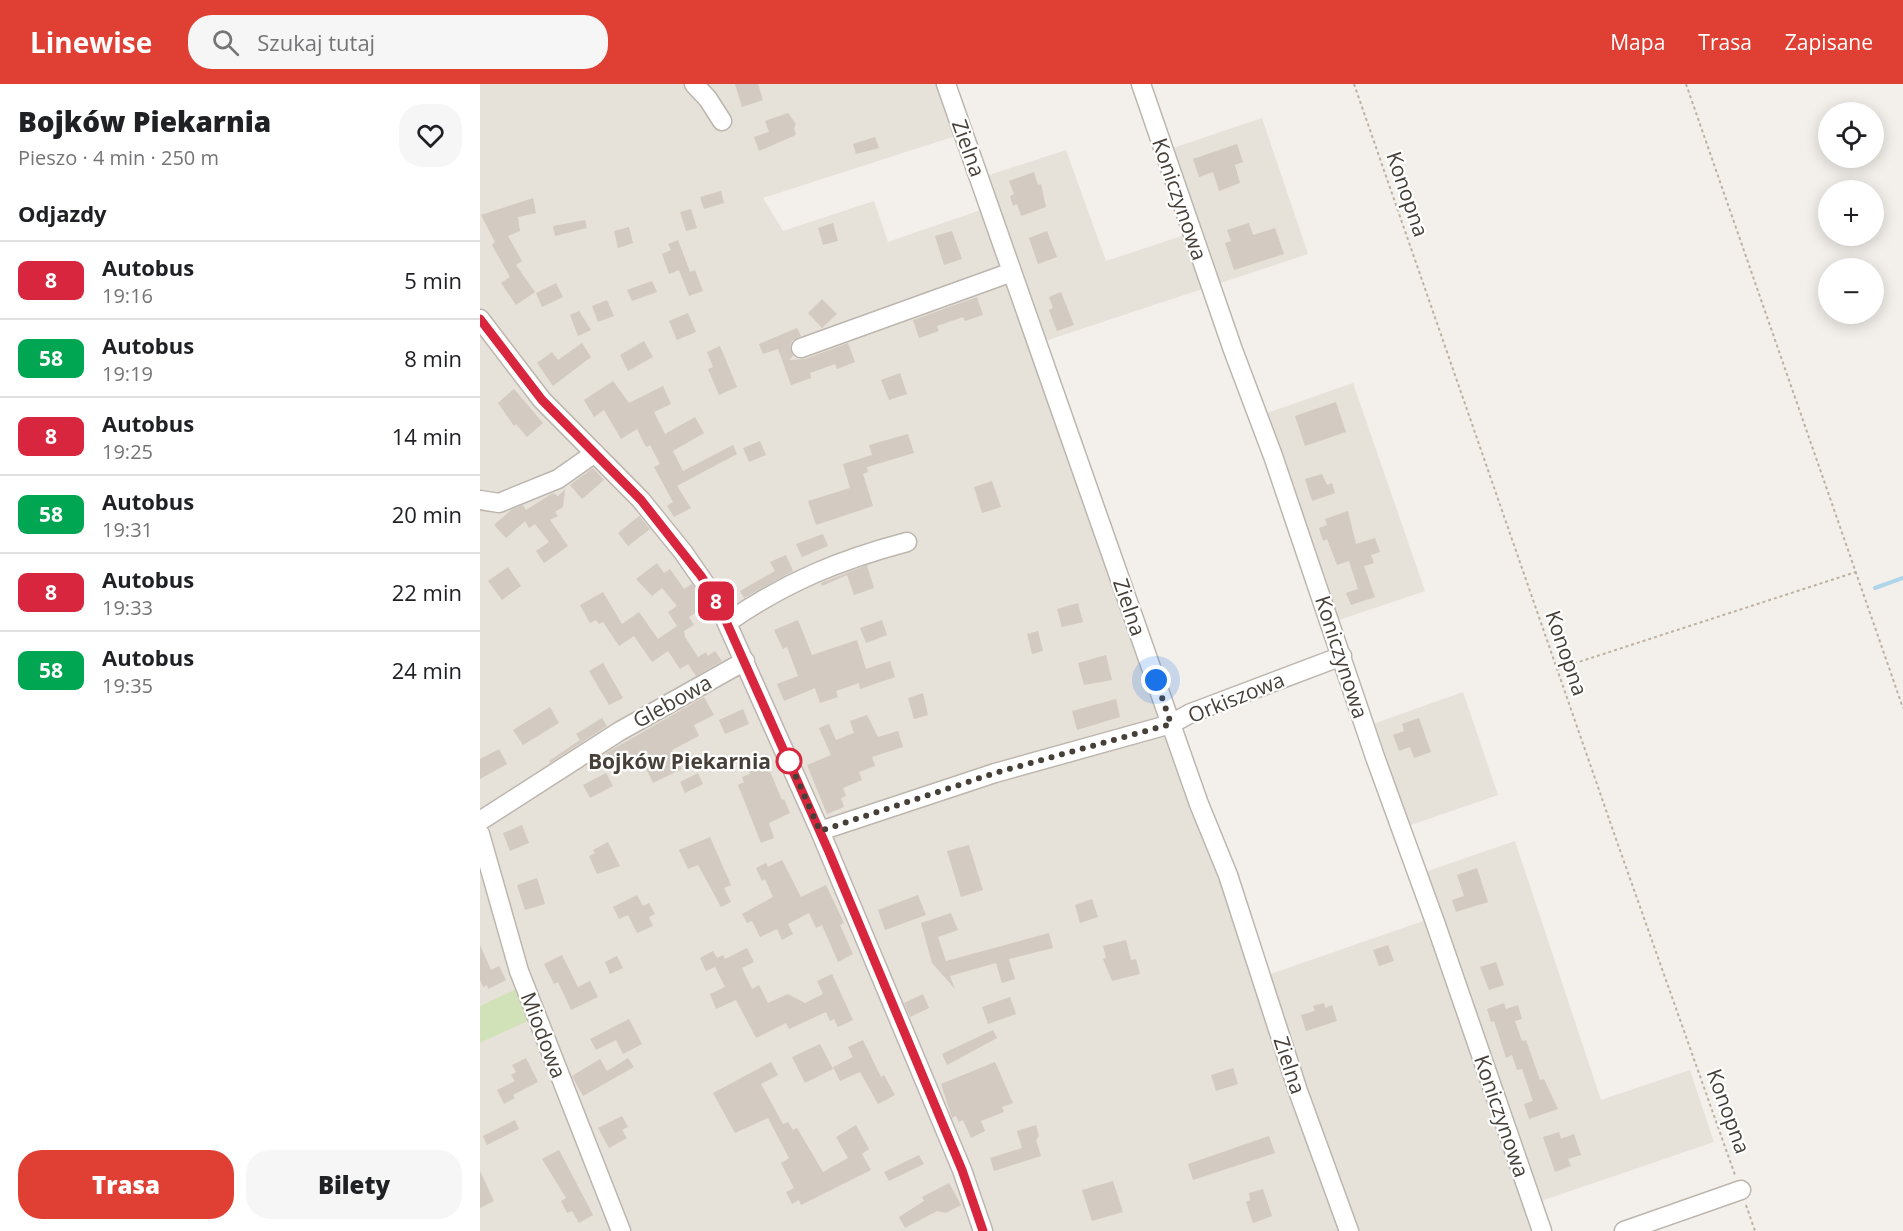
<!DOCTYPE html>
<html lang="pl">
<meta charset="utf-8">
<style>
body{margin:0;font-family:"Open Sans",sans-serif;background:#f6f6f6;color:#202124;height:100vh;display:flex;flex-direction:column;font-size:22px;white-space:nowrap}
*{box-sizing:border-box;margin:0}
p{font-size:20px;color:#757577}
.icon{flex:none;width:33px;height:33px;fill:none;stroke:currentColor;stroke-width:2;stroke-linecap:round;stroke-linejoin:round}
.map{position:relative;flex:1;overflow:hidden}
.drawer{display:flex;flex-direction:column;background:#fff;width:480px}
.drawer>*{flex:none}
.badge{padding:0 12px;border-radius:9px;font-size:21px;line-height:39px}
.tools{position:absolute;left:1338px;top:18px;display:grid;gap:12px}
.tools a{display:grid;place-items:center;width:66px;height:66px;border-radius:50%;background:#fff;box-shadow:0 3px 15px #0003;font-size:30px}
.you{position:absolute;width:30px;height:30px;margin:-15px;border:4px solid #fff;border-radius:50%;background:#1a73e8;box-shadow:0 0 0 9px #1a73e833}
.map>.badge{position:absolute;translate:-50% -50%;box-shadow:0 0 0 3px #fff}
h2{padding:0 18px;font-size:22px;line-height:54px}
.round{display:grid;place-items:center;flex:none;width:63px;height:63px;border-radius:24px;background:#f6f6f6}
.overview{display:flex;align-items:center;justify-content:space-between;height:102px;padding:0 18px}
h1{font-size:28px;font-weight:800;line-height:45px}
.action{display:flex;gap:12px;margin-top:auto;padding:12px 18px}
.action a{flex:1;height:69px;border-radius:24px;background:#e04034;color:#fff;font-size:24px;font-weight:800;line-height:69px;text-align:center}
.action a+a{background:#f6f6f6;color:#202124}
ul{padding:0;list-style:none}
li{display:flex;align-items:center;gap:18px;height:78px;padding:0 18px;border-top:2px solid #e0e0e0}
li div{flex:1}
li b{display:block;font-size:22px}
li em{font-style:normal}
li .badge{min-width:66px;font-weight:700;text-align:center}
header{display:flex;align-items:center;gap:36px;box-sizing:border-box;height:84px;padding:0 30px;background:#e04034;color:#fff}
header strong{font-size:28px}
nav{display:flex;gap:33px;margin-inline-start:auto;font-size:21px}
.search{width:420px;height:54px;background:#f6f6f6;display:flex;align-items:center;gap:15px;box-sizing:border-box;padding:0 21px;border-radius:24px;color:#757577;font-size:22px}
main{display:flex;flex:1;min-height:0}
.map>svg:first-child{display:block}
</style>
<header>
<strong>Linewise</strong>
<div class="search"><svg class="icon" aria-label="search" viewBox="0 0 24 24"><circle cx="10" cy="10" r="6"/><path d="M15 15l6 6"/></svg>Szukaj tutaj</div>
<nav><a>Mapa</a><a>Trasa</a><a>Zapisane</a></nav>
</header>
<main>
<section class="drawer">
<div class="overview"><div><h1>Bojków Piekarnia</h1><p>Pieszo · 4 min · 250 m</p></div><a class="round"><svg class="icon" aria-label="heart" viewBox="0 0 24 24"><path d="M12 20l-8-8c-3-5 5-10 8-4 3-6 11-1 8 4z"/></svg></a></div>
<h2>Odjazdy</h2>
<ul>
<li><span class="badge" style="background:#d7263d;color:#fff">8</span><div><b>Autobus</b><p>19:16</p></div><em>5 min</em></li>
<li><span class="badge" style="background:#00a651;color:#fff">58</span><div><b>Autobus</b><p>19:19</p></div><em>8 min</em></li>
<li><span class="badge" style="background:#d7263d;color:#fff">8</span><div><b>Autobus</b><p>19:25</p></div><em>14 min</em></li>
<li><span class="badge" style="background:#00a651;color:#fff">58</span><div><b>Autobus</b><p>19:31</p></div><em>20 min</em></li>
<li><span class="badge" style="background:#d7263d;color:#fff">8</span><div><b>Autobus</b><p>19:33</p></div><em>22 min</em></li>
<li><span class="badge" style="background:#00a651;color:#fff">58</span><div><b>Autobus</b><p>19:35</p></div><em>24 min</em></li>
</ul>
<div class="action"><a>Trasa</a><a>Bilety</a></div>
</section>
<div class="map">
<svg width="1423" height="1147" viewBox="0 0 1423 1147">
<rect width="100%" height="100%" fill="#f3efea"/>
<path fill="#e6e1d9" d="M0,0H474L491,47L283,114L303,147L394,117L408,158L515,121L506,92L586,66L626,177L714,148L687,66L782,34L828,170L565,257L788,891L946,836L770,335L873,299L945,507L859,536L893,640L983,608L1018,711L928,742L945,788L1035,757L1121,1016L1210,986L1234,1058L1061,1117L1071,1147H0V959L48,937L36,905L0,922Z"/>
<path fill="#d2e2b8" d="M36,905L48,937L0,959V922Z"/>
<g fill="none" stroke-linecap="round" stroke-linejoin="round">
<path stroke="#aed5e8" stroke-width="4" d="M1395,504L1423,494"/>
</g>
<path fill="#d3cac1" d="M255,0H278L283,16L262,23Z
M308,29L316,40L314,44L316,51L279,67L274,53L289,48L285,37Z
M395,53L399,64L376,70L373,60Z
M757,60L763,78L755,81L760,99L739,107L733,88L719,93L713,75Z
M554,88L558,101L561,100L566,123L541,132L537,120L533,122L530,112L534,110L529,97Z
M241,107L244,119L224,125L220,113Z
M53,114L56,129L38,133L40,147L28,152L42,177L36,181L55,208L36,221L21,199L30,193L12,161L15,158L1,131Z
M211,125L217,144L206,147L200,128Z
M105,136L107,144L75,152L73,142Z
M353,139L358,157L343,161L338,144Z
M769,139L773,151L795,144L804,170L754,186L745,159L751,157L747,146Z
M149,143L153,159L138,164L134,147Z
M472,147L482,175L464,181L455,152Z
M567,147L577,173L558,180L549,154Z
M198,156L210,188L215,186L223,207L209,212L199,186L189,190L182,170L191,166L188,160Z
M172,197L177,208L152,217L147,206Z
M76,199L83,213L62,223L56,209Z
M581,208L594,241L577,247L569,226L573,224L569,213Z
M497,213L503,231L485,237L483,233L457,242L459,247L439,254L433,236Z
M342,215L357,230L342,244L328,229Z
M127,216L134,232L118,238L112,222Z
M99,227L111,246L98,252L90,231Z
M208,229L216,248L197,256L189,237Z
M317,244L321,252L312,257L310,263L313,272L309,276L325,275L368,259L375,278L357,285L355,280L330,289L331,294L311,301L298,265L283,270L279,260Z
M164,257L173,273L148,287L140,271Z
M102,259L111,273L73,302L57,279L72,268L78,276Z
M240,262L257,303L239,311L228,285L233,283L227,268Z
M420,289L427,310L409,316L401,296Z
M133,297L149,319L183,302L191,320L174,328L185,350L215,333L224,349L193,367L203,387L253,361L257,370L197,402L211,424L194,433L187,422L193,418L174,383L180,380L170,361L166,363L157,345L141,355L124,326L114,333L104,316Z
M34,305L63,339L47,353L36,340L34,342L18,319Z
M856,318L866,348L825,362L815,332Z
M428,350L434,369L387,383L388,388L383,390L393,422L336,441L328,417L370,404L363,380L392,371L389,361Z
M280,357L286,371L269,378L263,364Z
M113,384L124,396L102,415L90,401Z
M842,390L847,401L852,399L855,409L832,417L825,395Z
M512,397L521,423L502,429L494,403Z
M85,405L83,423L75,428L78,432L70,436L88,462L64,479L56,467L69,458L55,440L49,444L45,437L26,454L14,441L31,426L43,421L46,426L73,409L78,412Z
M868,427L876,460L895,454L900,468L891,471L894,479L884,482L895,513L871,521L866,509L878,505L869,477L857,481L847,455L843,457L839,444L847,441L845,435Z
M159,432L170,445L148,462L138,449Z
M343,450L348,462L322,473L316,460Z
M306,471L313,487L264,514L260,507L295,487L290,478Z
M177,479L184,489L190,485L204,505L212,500L227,522L209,533L214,541L204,547L205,553L218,573L226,568L228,572L235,567L242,577L216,592L208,580L200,585L188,567L172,578L154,552L139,562L123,538L119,540L116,536L110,539L100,521L123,508L142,540L159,528L178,555L197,542L188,528L197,522L182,504L172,512L156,495Z
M387,481L394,504L374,511L367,491L342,502L341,499Z
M28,483L41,502L22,516L8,497Z
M598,519L603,538L582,543L577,525Z
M318,536L332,571L377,556L386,585L410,577L415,593L380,605L379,599L356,607L358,613L340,619L335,604L304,617L297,600L318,592L307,563L303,565L294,546Z
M402,536L407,551L386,559L380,544Z
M558,547L563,567L552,570L547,550Z
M626,571L632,596L604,601L598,579Z
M123,579L143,614L129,621L109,587Z
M443,609L448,631L434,635L428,614Z
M224,613L234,631L214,641L219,652L192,666L202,685L173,699L160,672L134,685L126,669Z
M636,615L640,633L597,646L592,627Z
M70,623L79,639L43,661L33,646Z
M263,625L269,640L245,650L239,636Z
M387,631L398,653L418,647L423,663L392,673L395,682L379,688L382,696L363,704L366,712L361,714L364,723L347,730L327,681L351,671L339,644L349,640L356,656L374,649L370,637Z
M122,634L127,642L70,679L69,677L100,656L96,650Z
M939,634L951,668L934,674L930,663L919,667L913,651L924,647L922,640Z
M19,665L27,680L0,695V675Z
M284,673L302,716L304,715L310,729L289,739L294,754L281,759L258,701L264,698L262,693L270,690L266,681Z
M126,689L133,702L110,714L103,701Z
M218,689L223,700L205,709L200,698Z
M42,741L49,759L30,767L23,749Z
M230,753L251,801L244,804L251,818L241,823L218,781L208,785L199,766Z
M128,758L140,782L117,790L109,772L115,769L113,766Z
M489,761L503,806L481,813L467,767Z
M302,776L321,813L346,801L364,839L360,841L373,870L358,878L342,841L336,844L329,829L308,840L313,850L302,856L297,845L280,853L272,837L267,839L262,830L293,813L285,795L282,797L276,784L286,779L288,783Z
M997,784L1008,818L976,828L972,816L984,812L977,791Z
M57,794L65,820L45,826L37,801Z
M157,811L163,822L169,819L175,830L169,833L173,842L157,849L148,831L139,835L133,823Z
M438,811L446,831L405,846L398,826Z
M612,815L618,833L600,839L595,821Z
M471,829L478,846L458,853L466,877L569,849L573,864L529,875L535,895L522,899L516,879L470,892L475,905L452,879L441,839Z
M646,856L651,876L656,875L660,890L632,897L623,875L626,874L623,862Z
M0,861L11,886L19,882L26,896L8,905L7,901L3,903L0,896Z
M908,861L914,877L899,882L893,866Z
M267,864L274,878L262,884L272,905L279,901L288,919L308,910L325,919L343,910L337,897L352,890L373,936L358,943L354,935L350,937L346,928L309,945L306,939L276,954L256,916L236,925L230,910L245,903L235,883L226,887L220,874L233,867L237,874L243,871L245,875Z
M82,871L98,903L110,897L118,913L91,926L78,898L74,900L64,880Z
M137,872L143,884L130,890L125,878Z
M1016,878L1024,901L1009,906L1000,883Z
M443,910L449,924L430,933L424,919Z
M530,913L536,930L508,940L502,923Z
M844,919L845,924L852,921L857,937L826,947L821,931L835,927L833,922Z
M1024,919L1026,925L1038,921L1042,935L1035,937L1042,957L1046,956L1060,996L1064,995L1078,1025L1049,1035L1044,1020L1053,1017L1042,985L1037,986L1032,971L1026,974L1014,937L1011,938L1007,925Z
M149,935L162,960L143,970L136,956L116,966L110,955Z
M513,946L517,954L467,981L462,970Z
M383,956L401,993L404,991L415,1011L398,1020L380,988L360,997L353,983L373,973L368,963Z
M340,960L353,985L325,999L312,973Z
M46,974L58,998L33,1011L35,1014L24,1020L17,1006L35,997L31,991L36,988L32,981Z
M148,974L154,983L103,1012L92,992L120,975L127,987Z
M291,978L298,991L281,1000L303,1040L308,1038L313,1046L317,1044L343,1088L368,1074L356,1053L376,1041L389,1065L382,1070L391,1086L321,1121L319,1116L312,1120L306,1108L314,1104L301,1079L309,1074L288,1034L255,1049L233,1009Z
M515,978L533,1019L522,1023L524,1028L501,1037L505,1047L491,1054L483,1036L479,1038L476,1032L472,1034L461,1000Z
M753,984L758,1000L736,1007L731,991Z
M142,1032L148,1043L142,1046L147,1054L129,1064L118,1044Z
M35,1036L39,1045L7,1061L3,1052Z
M556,1041L559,1052L556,1056L561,1072L514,1087L510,1074L542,1064L537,1047Z
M1079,1048L1081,1055L1094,1050L1101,1071L1088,1075L1091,1082L1075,1088L1063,1053Z
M789,1052L795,1069L713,1096L708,1080Z
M79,1066L113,1131L99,1139L92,1127L87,1129L81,1117L86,1114L62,1075Z
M439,1071L444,1080L409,1097L404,1088Z
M0,1087L14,1117L0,1124Z
M633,1097L643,1128L612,1137L602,1106Z
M469,1099L481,1121L466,1129L457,1127L425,1144L419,1133L444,1117L442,1113Z
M783,1105L792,1132L773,1139L766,1118L770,1116L769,1109Z"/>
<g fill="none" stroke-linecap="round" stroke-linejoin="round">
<g stroke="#bdb6ae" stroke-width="21">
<path id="minor" d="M214,0L228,15L242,37
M466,0L719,720L748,791L818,1007L869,1147
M661,0L753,266L793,372L895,673L955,838L1062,1147
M0,235L62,316L161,416L203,468L237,517L340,747L482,1086L503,1147
M321,264L532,188
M0,416L19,419L78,395L115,369
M248,538C306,498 359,476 427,458
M0,737L140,647L265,577
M340,747L515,689L691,640L711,629L862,572
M0,750L39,887L141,1147
M1144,1147L1261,1106"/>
</g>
<path stroke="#bdb1a1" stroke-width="2" stroke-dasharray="3 3" stroke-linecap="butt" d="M874,0L1136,755L1255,1091
M1206,0L1423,624
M1077,585L1376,488
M1266,1121L1275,1147"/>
<use href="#minor" stroke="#fff" stroke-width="18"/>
</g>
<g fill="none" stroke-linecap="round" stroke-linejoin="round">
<g stroke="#fff" stroke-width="14">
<path id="line" d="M0,235L62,316L161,416L221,492L237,517L349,768L482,1086L503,1147"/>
</g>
<use href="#line" stroke="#d7263d" stroke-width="9"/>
<path stroke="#464039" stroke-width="6" stroke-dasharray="0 10.8" d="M309,677L306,670L340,747L515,689L691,640L676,596"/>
</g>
<circle fill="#fff" stroke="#d7263d" stroke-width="3" cx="309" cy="677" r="12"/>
<g text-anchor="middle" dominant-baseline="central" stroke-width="4.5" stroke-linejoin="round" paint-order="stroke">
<g font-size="21" fill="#464039" stroke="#fff">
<text transform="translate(489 64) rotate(70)">Zielna</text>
<text transform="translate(928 110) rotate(71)">Konopna</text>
<text transform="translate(700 115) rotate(71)">Koniczynowa</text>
<text transform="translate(650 523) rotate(71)">Zielna</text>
<text transform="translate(1087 569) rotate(71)">Konopna</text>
<text transform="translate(862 573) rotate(72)">Koniczynowa</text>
<text transform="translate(756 613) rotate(-22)">Orkiszowa</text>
<text transform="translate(192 617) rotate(-29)">Glebowa</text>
<text transform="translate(64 951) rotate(69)">Miodowa</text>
<text transform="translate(810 981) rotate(72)">Zielna</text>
<text transform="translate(1249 1027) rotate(70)">Konopna</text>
<text transform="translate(1022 1032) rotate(71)">Koniczynowa</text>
</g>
<g font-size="21" font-weight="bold" fill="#464039" stroke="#fff" text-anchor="end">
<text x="291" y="677">Bojków Piekarnia</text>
</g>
</g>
</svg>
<div class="tools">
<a><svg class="icon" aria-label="locate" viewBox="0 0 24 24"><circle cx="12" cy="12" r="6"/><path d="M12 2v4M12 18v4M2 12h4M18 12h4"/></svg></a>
<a>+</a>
<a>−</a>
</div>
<div class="you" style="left:676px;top:596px"></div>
<b class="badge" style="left:236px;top:517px;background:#d7263d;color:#fff">8</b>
</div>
</main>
